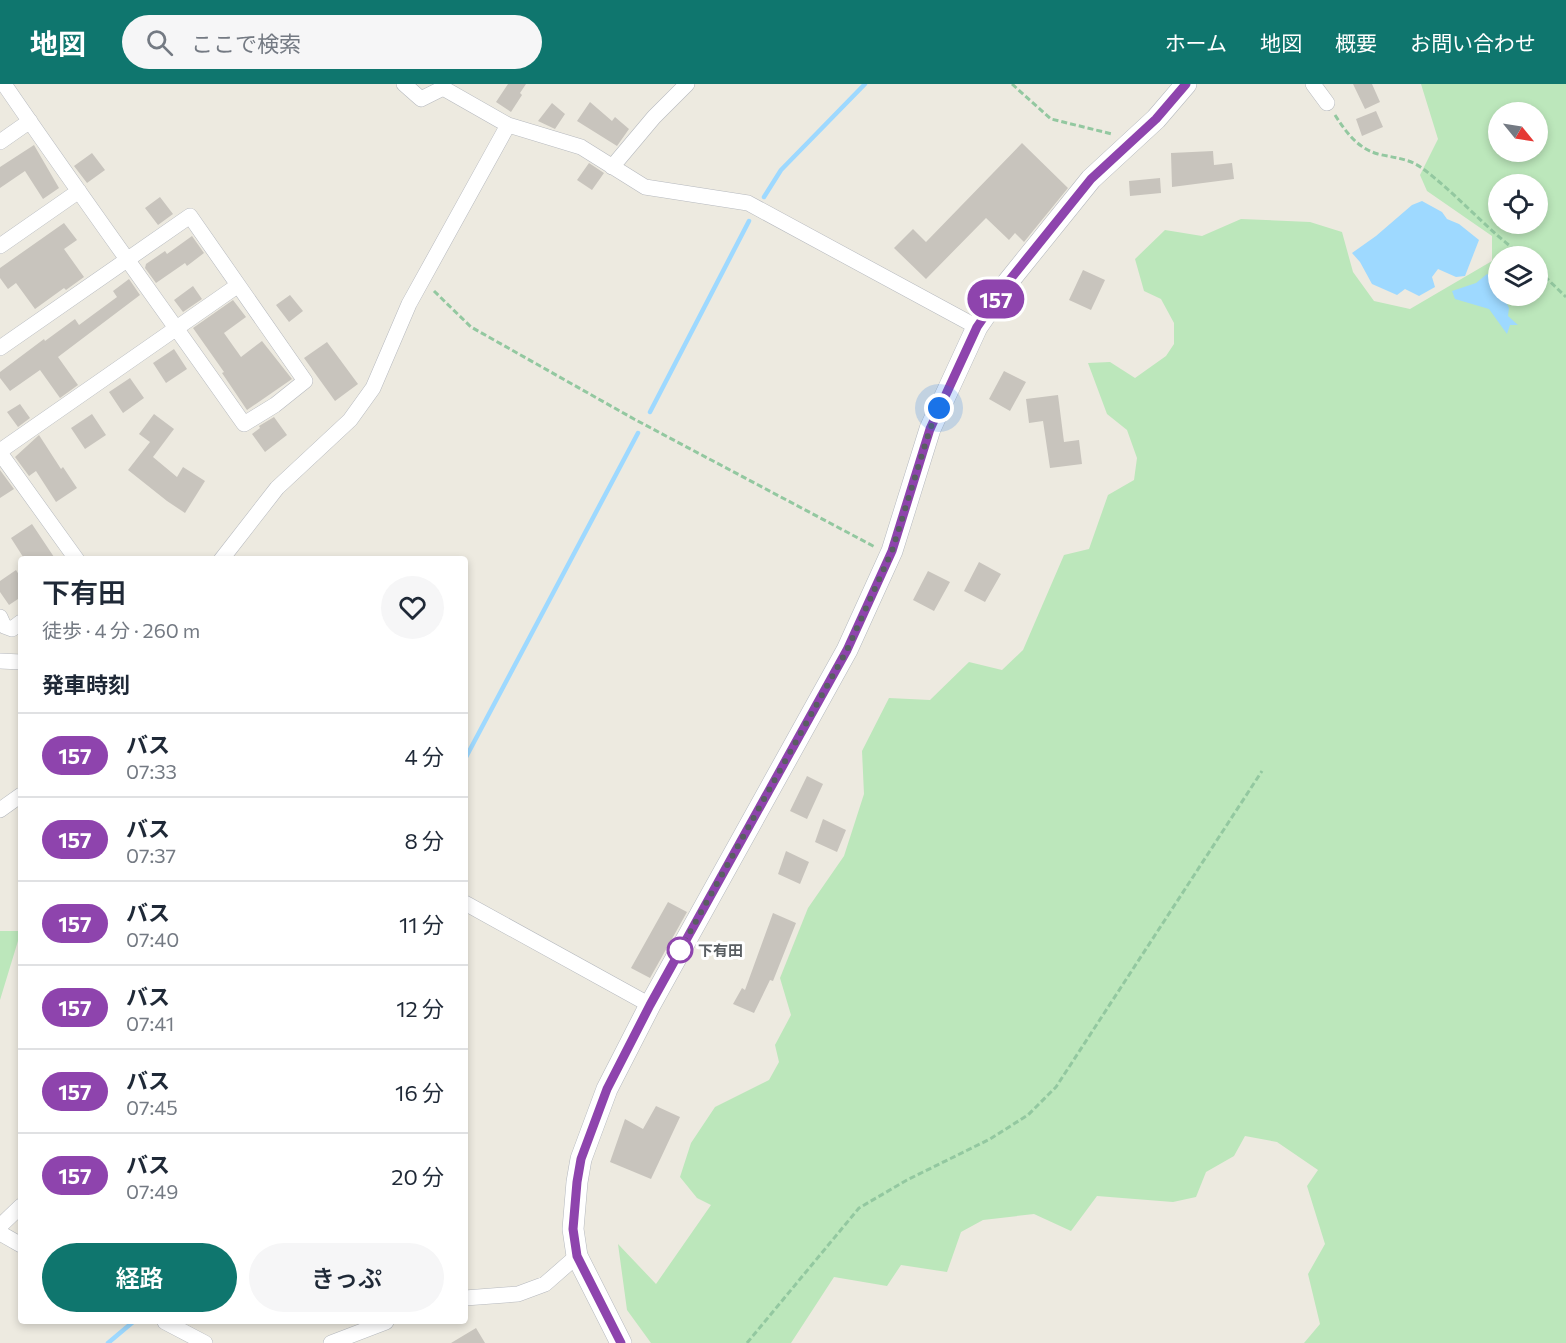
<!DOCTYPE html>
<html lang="ja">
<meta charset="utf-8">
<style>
body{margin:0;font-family:Commissioner,"Noto Sans JP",sans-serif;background:#f6f6f7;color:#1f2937;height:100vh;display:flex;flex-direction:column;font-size:22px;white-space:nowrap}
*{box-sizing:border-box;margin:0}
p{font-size:20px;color:#747a83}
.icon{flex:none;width:33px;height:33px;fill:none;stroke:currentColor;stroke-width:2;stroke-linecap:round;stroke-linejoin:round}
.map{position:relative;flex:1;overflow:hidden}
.drawer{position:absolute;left:18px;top:472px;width:450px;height:768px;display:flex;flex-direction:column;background:#fff;border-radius:6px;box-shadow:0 3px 9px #0003}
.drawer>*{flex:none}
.badge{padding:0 12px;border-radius:20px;font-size:21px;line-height:39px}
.needle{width:39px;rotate:120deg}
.tools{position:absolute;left:1488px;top:18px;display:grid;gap:12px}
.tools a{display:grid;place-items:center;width:60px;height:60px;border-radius:50%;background:#fff;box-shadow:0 3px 9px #0003;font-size:30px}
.you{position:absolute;width:30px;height:30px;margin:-15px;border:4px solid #fff;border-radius:50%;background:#1a73e8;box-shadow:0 0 0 9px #1a73e833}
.map>.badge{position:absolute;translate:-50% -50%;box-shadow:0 0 0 3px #fff}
h2{padding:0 24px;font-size:22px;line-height:54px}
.round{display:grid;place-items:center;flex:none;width:63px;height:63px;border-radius:32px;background:#f6f6f7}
.head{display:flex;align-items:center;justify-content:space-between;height:102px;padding:0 24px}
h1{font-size:28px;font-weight:600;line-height:45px}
.button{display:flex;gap:12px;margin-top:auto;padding:12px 24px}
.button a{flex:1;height:69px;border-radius:36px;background:#0f766e;color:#fff;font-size:24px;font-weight:600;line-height:69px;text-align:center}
.button a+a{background:#f6f6f7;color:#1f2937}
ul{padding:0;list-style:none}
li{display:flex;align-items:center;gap:18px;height:84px;padding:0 24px;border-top:2px solid #e0e1e3}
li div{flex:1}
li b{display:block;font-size:22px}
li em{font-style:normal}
li .badge{min-width:66px;font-weight:700;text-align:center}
header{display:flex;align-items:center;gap:36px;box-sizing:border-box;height:84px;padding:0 30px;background:#0f766e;color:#fff}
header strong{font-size:28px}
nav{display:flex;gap:33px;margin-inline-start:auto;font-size:21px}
.search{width:420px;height:54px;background:#f6f6f7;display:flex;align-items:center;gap:15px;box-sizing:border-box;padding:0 21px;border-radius:33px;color:#747a83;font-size:22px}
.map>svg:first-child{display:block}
</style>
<header>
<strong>地図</strong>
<div class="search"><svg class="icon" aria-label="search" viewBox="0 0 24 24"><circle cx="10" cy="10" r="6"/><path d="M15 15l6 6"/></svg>ここで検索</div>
<nav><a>ホーム</a><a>地図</a><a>概要</a><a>お問い合わせ</a></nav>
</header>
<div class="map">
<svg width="1566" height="1259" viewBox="0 0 1566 1259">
<rect width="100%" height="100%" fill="#edeae0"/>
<path fill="#bce7bb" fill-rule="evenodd" d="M1421,0H1566V1259H1304L1320,1240L1308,1190L1325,1160L1307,1102L1318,1086L1277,1058L1245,1052L1234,1072L1206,1088L1196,1113L1173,1118L1097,1112L1071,1147L1034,1130L983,1136L961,1148L947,1188L901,1181L887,1202L834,1193L791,1259H651L627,1226L618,1160L656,1200L711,1121L697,1114L680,1093L691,1059L715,1023L769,996L779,978L775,961L791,931L780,894L808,824L844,772L864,710L862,667L889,614L930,616L969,578L1002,586L1023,566L1064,471L1089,465L1108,411L1134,396L1137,374L1127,346L1107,330L1088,279L1110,278L1135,294L1166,272L1174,260V239L1161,215L1144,207L1135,175L1165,146L1202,152L1241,135L1310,138L1342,148L1353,188L1374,217L1410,225L1492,177V152L1427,107L1420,91L1438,55ZM1498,28H1538V68H1498ZM1498,100H1538V140H1498ZM1498,172H1538V212H1498Z
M0,847H21L0,916Z"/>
<path fill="#9ed9ff" d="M1422,117L1442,128L1447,135L1459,140L1479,156L1465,192L1456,193L1438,185L1432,193L1435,203L1419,212L1405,205L1397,211L1372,200L1360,178L1352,169L1376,152L1412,121Z
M1487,190L1497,196L1498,212H1503L1509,224L1508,232L1518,241H1510L1507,250L1489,225L1455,215L1452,207L1476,199Z"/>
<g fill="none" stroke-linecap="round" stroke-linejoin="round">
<path stroke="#9ed9ff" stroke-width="4.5" d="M764,113L781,86L865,0
M650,328L749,137
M465,675L638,349
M108,1259L133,1238"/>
</g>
<path fill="#c8c4bd" d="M508,0H526L520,9L522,11L511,28L496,18Z
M1353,0H1372L1380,18L1365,25Z
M590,18L612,37L615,33L629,45L617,62L577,37Z
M552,19L565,30L555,45L538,37Z
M1376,27L1383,43L1362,52L1356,35Z
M1022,59L1068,104L1024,158L1015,149L1009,156L986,134L926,195L894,164L913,145L926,158Z
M34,61L59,104L43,115L25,87L0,104V83Z
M1213,67L1214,81L1232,79L1234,95L1172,103L1171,69Z
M92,69L105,86L87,99L74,82Z
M589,79L604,89L592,106L577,96Z
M1160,94L1161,109L1130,112L1129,97Z
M160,113L173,130L158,141L145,124Z
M64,139L77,156L64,165L84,193L66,206L64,204L35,225L16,199L8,205L0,194V184Z
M192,152L204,169L187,182L185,179L156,199L145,184L146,180L165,167L167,170Z
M1083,186L1105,196L1091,226L1069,216Z
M129,195L140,211L58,273L78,301L60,314L40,286L10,307L0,294V288L44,255L45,257L75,235L79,241L117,213L113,207Z
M193,202L202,215L183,228L174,216Z
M290,211L303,227L289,238L276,221Z
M233,216L246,233L224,249L241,273L262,257L292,295L247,326L222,289L224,288L193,244Z
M327,258L358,300L335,317L304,274Z
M174,265L187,285L166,299L153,279Z
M1004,287L1026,298L1010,327L989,315Z
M130,294L144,314L123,329L109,308Z
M1058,311L1064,358L1079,356L1082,380L1050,384L1043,337L1029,339L1026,315Z
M20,320L30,334L18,343L7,328Z
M92,330L106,351L85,365L71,344Z
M154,330L174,345L153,373L177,393L183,383L205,397L185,429L167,417L128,386L150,358L139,350Z
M274,333L287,351L265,368L252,350L260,344L259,342Z
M39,351L61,385L63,383L77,404L56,418L36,387L29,392L15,373Z
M0,386L14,405L0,414Z
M32,440L56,476H25L11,454Z
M979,478L1001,490L985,518L964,507Z
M16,486L21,494V513L9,521L0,508V497Z
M928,487L950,498L934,527L913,516Z
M807,692L823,700L807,735L790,727Z
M823,735L846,746L837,768L815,758Z
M786,767L809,778L800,800L778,790Z
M668,818L687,828L650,894L631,884Z
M773,829L796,839L773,897L770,896L754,929L733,920L742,904L745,906Z
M656,1022L680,1033L651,1095L610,1078L625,1035L643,1045Z
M476,1244L485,1259H451Z"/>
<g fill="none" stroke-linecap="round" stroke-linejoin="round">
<g stroke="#b6b9be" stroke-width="16">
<path id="street" d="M404,0L421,15L443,4L508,41L581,63L645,103L748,119L977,243
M1313,0L1327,19
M0,58L30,37
M612,83L654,33L687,0
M0,162L79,107
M0,264L190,132L305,297L275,321L244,340C164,226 82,114 4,0
M0,367L237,202
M0,369L77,476
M221,476L277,404L350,336L373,304L409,220L508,41
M0,533L4,542L12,545L21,538
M0,577L21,578
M0,726L21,711
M465,819L650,921
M0,1142L21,1122
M0,1149L21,1161
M465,1214L518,1210L545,1200L577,1172
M165,1238L205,1259
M331,1259L386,1238"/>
</g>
<g stroke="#b4b8be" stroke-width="22">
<path id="secondary" d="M621,1259L577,1172L573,1145L577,1098L581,1075L607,1005L650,921L847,566L892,467L930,345L977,243L1008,198L1091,95L1156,35L1186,0"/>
</g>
<path stroke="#93c8a0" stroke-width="3" stroke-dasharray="6 3" stroke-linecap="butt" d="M1012,0L1051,35L1112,50
M1335,31C1346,48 1357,64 1378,70C1394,74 1408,74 1422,84C1458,111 1487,146 1523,172
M1538,186L1566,213
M434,207L471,243L634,335L875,463
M747,1259L859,1124L907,1096L990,1055L1028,1031L1056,1003L1262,687"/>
<use href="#street" stroke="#fff" stroke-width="15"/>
<use href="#secondary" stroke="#fff" stroke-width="21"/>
</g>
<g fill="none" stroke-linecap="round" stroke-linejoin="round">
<g stroke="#fff" stroke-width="14">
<path id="line" d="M621,1259L577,1172L573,1145L577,1098L581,1075L607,1005L650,921L847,566L892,467L930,345L977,243L1008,198L1091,95L1156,35L1186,0"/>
</g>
<use href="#line" stroke="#8e44ad" stroke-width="9"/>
<path stroke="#595e62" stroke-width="6" stroke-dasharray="0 10.8" d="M680,866L847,566L892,467L930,345L939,324"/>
</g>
<circle fill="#fff" stroke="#8e44ad" stroke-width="3" cx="680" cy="866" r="12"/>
<g text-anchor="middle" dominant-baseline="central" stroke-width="6" stroke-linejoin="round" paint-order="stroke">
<g font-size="15" font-weight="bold" fill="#595e62" stroke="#fff" text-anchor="start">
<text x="698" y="866">下有田</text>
</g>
</g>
</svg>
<div class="tools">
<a><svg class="needle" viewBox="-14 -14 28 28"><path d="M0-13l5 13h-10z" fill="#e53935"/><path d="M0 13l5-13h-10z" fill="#747a83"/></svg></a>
<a><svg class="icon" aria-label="locate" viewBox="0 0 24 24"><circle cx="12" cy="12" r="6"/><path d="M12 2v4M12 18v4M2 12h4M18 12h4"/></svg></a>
<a><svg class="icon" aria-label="layers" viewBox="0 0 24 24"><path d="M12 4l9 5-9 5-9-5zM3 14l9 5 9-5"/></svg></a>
</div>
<div class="you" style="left:939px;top:324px"></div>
<b class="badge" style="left:996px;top:215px;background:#8e44ad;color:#fff">157</b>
<section class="drawer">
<div class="head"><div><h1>下有田</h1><p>徒歩 · 4 分 · 260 m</p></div><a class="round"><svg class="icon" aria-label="heart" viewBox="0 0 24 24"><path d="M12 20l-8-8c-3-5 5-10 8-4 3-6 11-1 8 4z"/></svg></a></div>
<h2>発車時刻</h2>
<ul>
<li><span class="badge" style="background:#8e44ad;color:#fff">157</span><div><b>バス</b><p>07:33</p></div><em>4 分</em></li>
<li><span class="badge" style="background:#8e44ad;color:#fff">157</span><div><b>バス</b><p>07:37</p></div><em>8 分</em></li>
<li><span class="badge" style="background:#8e44ad;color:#fff">157</span><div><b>バス</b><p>07:40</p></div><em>11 分</em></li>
<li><span class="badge" style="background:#8e44ad;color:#fff">157</span><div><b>バス</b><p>07:41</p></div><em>12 分</em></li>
<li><span class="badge" style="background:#8e44ad;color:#fff">157</span><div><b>バス</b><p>07:45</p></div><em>16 分</em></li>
<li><span class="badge" style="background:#8e44ad;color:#fff">157</span><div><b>バス</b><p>07:49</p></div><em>20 分</em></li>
</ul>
<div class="button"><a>経路</a><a>きっぷ</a></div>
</section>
</div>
